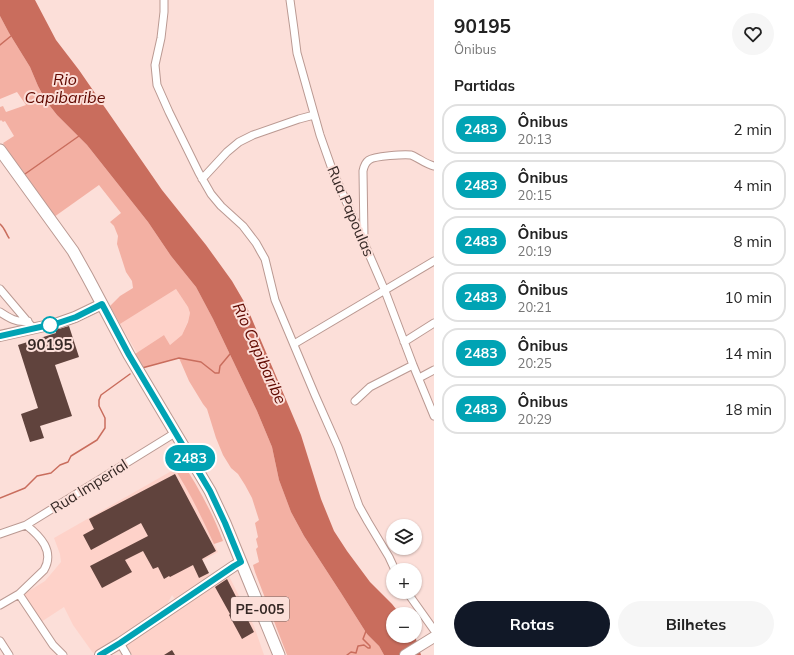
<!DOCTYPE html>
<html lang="pt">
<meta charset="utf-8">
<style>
body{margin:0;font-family:Mulish,sans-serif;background:#f6f6f6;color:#222;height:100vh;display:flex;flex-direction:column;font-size:15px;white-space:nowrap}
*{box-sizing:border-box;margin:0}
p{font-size:13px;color:#767676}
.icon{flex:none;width:22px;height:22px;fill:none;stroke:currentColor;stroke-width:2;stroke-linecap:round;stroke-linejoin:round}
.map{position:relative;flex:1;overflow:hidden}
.drawer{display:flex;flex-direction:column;background:#fff;width:360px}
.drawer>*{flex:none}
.badge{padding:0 8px;border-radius:13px;font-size:14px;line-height:26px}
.buttons{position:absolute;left:386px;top:519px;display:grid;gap:8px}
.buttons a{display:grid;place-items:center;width:36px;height:36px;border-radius:50%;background:#fff;box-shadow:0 1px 3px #0004;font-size:20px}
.map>.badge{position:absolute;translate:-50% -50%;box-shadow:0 0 0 2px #fff}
h2{padding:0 20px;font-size:15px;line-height:36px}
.round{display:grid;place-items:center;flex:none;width:42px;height:42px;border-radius:21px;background:#f6f6f6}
.head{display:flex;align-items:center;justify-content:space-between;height:68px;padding:0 20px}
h1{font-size:19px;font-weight:700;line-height:30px}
.action{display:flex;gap:8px;margin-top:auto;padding:8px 20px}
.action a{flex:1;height:46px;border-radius:24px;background:#111827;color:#fff;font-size:16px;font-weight:700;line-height:46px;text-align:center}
.action a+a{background:#f6f6f6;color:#222}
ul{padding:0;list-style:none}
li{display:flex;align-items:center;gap:12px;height:50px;margin:0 8px 6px;padding:0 12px;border:2px solid #e0e0e0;border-radius:16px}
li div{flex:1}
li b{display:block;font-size:15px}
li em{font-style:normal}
li .badge{min-width:44px;font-weight:700;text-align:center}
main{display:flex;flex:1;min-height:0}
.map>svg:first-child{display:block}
</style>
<main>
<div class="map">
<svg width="434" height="655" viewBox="0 0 434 655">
<rect width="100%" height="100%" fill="#fcdfd9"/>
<path fill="#fed2c9" d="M176,289L188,307L190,313L188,321L182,335L170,345L164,335L137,353L120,324Z
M175,469L195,503L218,552L202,561L210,576L178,599H175L172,595L165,608L93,653L73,625L64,607L41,622L24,594L45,581L61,562L60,554L54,538Z
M228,574L254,626L264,655H132L123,641Z"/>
<path fill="#f3b0a3" d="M0,16L9,33L30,67L38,86L46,101L57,115L87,145L148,222L171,256L196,287L213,319L257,411L272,447L279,480L291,512L304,536L341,593L367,634L379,646L384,655H287L255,572L253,565L259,562L256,549L258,547L256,539L258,537L255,523L259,520L252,498L245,485L238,474L231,468L223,455L216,438L207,409L203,404L189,381L179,358L142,368L135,354L164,335L170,345L182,335L188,322L190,313L188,307L176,289L120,324L110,306L120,296L133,288L132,281L126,272L117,244L118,236L114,226L110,222L121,213L99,185L54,217L23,174L3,143L14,136L5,121L3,122L1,120L0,121V107L3,106L6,112L26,105L17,92L0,99Z
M178,456C196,483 212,511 223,541L214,544C201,516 188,488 170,462Z"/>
<path fill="#c96d5d" d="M0,0H35L56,40L79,70L162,190L206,245L232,281L246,305L301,435L321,499L334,531L347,551L370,582L392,604L400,614H393V636H415L421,655H384L379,646L367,634L341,593L304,536L291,512L279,480L272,447L257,411L213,319L196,287L171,256L148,222L87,145L57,115L46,101L38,86L30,67L9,33L0,16Z"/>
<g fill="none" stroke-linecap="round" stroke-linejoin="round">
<path stroke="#c96d5d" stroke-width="1.5" d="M0,45L11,36
M25,174L79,136
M0,224C5,228 6,234 9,238
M142,368L179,358L201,362L215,373H219L220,366L230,354
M0,498L25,488L37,476L51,473L60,465L68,462L71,456L97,440L105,428V418L99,406V400L101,395L130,374
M347,655L351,652L356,653L358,646L364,645L368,648H370V646L363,639L366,631"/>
</g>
<path fill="#60433d" d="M69,326L79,357L55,365L72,416L40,426L44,438L30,442L21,414L38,408L18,345L56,333L55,330Z
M175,474L216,551L202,559L209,573L199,578L193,565L170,577L169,576L164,579L158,567L153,569L143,551L125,560L132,572L102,588L90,566L148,536L141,523L91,550L83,535L94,529L89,519Z
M227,579L254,632L242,639L229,615L230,614L215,587Z
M172,650L175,655H164Z"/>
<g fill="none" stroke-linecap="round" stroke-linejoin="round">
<g stroke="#ba9992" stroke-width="9">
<path id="street" d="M164,0V12L161,38L155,65L157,85L169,112L199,173L211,194L221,206L243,226L256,243L261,252L265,259L275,300L315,395L338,447L359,506L368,522L389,557L395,570
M290,0L294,29L297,53L320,135L332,169L385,291L413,365L434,416
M202,179L227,152L239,142L253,135L299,119L314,115
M364,238L363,171C364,166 366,162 369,160C374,156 405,154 411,155C419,158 425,164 434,166
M0,289L33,328
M0,312C9,318 17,323 28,321
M404,342L434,323
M294,344L434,261
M419,378L434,370
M355,401L370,387L413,365
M0,534L26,525L175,433
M407,592L434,630
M19,594L53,645L63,655
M0,605L19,594L44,570C55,551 40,536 26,525
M0,641L9,655
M120,643L127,655"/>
</g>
<g stroke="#ba9992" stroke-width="12">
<path id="secondary" d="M0,336L58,323L75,317L102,304
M100,655L120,643L234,566L241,562
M405,655L434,637"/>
</g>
<g stroke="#ba9992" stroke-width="13">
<path id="primary" d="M0,150L73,251L87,276L129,355L210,491L225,523L279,655"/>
</g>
<use href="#street" stroke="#fff" stroke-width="7"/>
<use href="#secondary" stroke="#fff" stroke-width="10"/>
<use href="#primary" stroke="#fff" stroke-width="11"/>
</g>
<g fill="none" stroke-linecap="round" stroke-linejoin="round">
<g stroke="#fff" stroke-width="9">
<path id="line" d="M0,336L58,323L76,317L102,304L129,355L210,491L225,523L241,562L234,566L120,643L100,655"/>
</g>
<use href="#line" stroke="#00a3b4" stroke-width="6"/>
</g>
<circle fill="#fff" stroke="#00a3b4" stroke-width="2" cx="50" cy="325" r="8"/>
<g text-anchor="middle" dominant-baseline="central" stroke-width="4" stroke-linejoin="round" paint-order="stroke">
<rect fill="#fcdfd9" stroke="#715f5b" stroke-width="1" x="231" y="597" width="58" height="24" rx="3"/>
<g font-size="14" font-weight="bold" fill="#352825">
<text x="260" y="609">PE-005</text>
</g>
<g font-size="15" fill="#352825" stroke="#fcdfd9">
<text transform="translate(351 211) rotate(67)">Rua Papoulas</text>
<text transform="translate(89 486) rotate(-32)">Rua Imperial</text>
</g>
<g font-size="15" font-weight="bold" fill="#352825" stroke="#fcdfd9">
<text x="50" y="344">90195</text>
</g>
<g font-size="16" font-style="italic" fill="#600901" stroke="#fcdfd9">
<text x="65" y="79">Rio<tspan x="65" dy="18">Capibaribe</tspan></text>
<text transform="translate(260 353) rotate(66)">Rio Capibaribe</text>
</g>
</g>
</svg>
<div class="buttons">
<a><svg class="icon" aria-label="layers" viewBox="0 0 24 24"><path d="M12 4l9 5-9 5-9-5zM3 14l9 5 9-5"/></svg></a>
<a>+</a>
<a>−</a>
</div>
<b class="badge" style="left:190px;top:458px;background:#00a3b4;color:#fff">2483</b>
</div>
<section class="drawer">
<div class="head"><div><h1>90195</h1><p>Ônibus</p></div><a class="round"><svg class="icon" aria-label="heart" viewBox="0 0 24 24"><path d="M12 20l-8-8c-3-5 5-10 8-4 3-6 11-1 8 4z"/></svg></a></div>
<h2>Partidas</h2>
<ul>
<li><span class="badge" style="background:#00a3b4;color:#fff">2483</span><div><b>Ônibus</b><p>20:13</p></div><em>2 min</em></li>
<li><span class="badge" style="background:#00a3b4;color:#fff">2483</span><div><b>Ônibus</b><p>20:15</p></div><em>4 min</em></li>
<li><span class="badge" style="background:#00a3b4;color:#fff">2483</span><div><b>Ônibus</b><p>20:19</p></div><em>8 min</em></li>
<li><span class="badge" style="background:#00a3b4;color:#fff">2483</span><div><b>Ônibus</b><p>20:21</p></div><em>10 min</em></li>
<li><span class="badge" style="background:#00a3b4;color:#fff">2483</span><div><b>Ônibus</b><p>20:25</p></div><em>14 min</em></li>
<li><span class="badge" style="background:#00a3b4;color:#fff">2483</span><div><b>Ônibus</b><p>20:29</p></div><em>18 min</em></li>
</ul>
<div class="action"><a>Rotas</a><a>Bilhetes</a></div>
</section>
</main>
